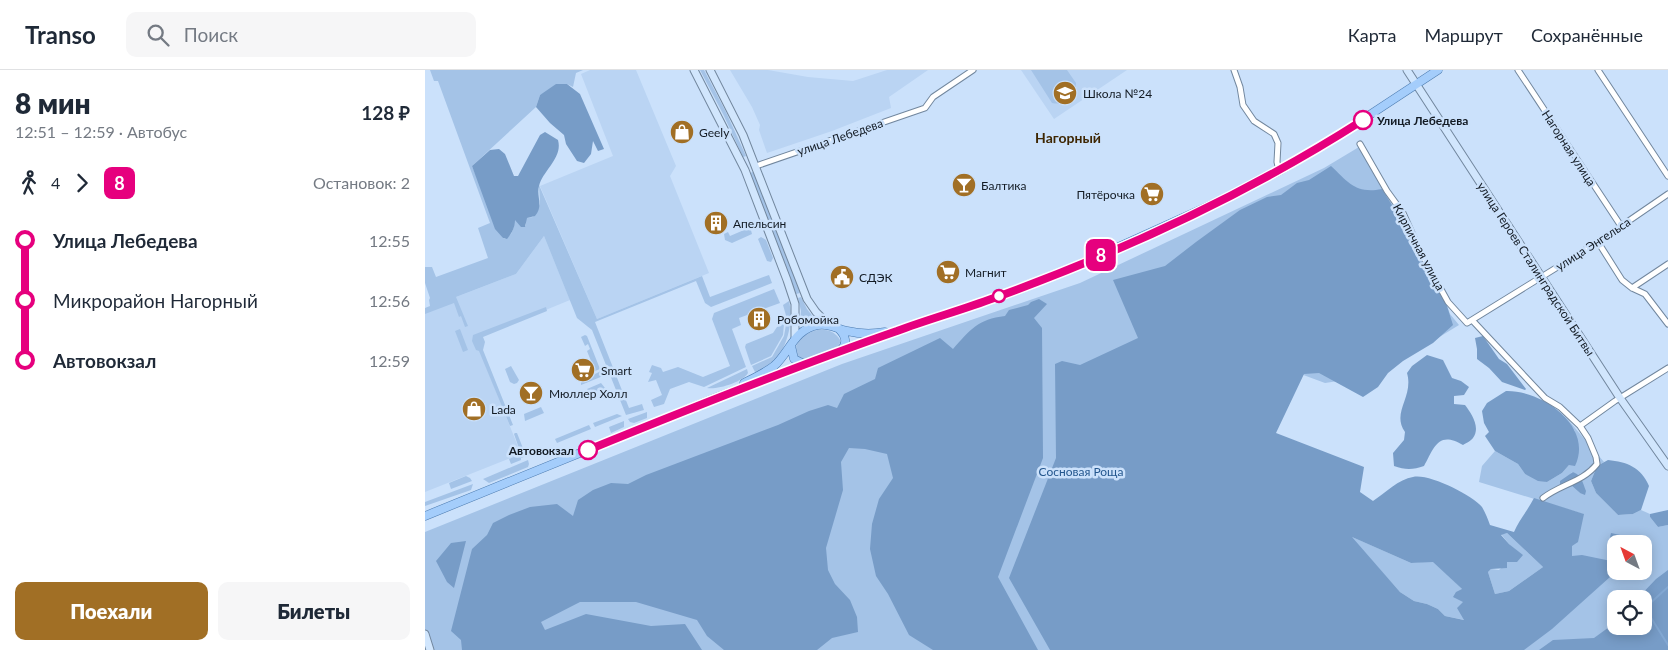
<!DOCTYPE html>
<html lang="ru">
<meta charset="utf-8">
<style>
body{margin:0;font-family:Lato,sans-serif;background:#f6f6f7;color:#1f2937;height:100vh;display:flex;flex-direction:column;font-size:19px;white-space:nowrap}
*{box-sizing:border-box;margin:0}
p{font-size:16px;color:#747a83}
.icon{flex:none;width:28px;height:28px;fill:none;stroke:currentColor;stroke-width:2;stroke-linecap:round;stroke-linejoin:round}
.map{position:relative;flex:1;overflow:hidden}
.side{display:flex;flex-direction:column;background:#fff;width:425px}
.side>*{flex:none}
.badge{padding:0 10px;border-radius:8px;font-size:18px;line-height:32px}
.needle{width:32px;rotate:319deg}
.controls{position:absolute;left:1182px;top:465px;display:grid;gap:10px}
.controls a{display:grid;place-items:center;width:45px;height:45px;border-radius:10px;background:#fff;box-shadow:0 2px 12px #0003;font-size:25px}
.map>.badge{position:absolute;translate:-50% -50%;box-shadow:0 0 0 2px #fff}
.legs{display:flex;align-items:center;gap:8px;height:55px;padding:0 15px;font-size:16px}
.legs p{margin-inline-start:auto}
.headline{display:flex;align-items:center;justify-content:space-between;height:85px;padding:0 15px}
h1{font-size:28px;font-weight:800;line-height:38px}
.primary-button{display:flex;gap:10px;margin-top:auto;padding:10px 15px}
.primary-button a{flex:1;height:58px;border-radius:10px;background:#a16f25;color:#fff;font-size:20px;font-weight:800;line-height:58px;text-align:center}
.primary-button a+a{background:#f6f6f7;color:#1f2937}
ul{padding:0 15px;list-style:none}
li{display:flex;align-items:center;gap:18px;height:60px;font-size:19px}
li i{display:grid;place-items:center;width:8px;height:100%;margin:0 6px;background:currentColor}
li i::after{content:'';width:12px;height:12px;margin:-6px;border:4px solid;border-radius:50%;background:#fff}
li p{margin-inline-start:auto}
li:first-child i{background:linear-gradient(#0000 50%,currentColor 0)}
li:last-child i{background:linear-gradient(currentColor 50%,#0000 0)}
header{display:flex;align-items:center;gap:30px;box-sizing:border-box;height:70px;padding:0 25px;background:#fff;border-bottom:1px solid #e0e1e3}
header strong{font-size:24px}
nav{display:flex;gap:28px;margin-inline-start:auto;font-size:18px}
.search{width:350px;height:45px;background:#f6f6f7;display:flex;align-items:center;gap:12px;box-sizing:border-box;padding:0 18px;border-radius:10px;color:#747a83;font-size:19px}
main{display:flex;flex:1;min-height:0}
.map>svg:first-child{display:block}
</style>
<header>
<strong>Transo</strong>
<div class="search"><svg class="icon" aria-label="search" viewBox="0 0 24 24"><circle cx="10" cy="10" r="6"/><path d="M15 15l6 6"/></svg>Поиск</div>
<nav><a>Карта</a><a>Маршрут</a><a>Сохранённые</a></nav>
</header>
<main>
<section class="side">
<div class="headline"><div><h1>8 мин</h1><p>12:51 – 12:59 · Автобус</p></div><b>128 ₽</b></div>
<div class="legs"><svg class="icon" aria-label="walk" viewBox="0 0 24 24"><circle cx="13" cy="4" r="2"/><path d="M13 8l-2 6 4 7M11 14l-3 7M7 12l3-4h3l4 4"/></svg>4<svg class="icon" aria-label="forward" viewBox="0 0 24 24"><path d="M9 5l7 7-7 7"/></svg><b class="badge" style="background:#e6007e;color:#fff">8</b><p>Остановок: 2</p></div>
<ul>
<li><i style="color:#e6007e"></i><b>Улица Лебедева</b><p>12:55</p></li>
<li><i style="color:#e6007e"></i><span>Микрорайон Нагорный</span><p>12:56</p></li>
<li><i style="color:#e6007e"></i><b>Автовокзал</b><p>12:59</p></li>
</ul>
<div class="primary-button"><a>Поехали</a><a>Билеты</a></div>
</section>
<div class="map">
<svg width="1243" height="580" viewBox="0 0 1243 580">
<rect width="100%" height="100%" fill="#cbe1fb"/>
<path fill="#bad4f3" d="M165,0H211L251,96L245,106L284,203L172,249L115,116L188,86L156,4Z
M305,0H343L383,7L428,11L462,0H503L464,27L466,38L407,61L342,83L334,60L335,55L327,37Z
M596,0H702L629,49Z
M119,166L145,230L50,269L96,384L0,422V239L91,204Z"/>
<path fill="#a4c3e7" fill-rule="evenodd" d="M5,0H158L151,3L148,17L142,14L115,25L111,37L47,96L78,168L80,169C88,165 89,157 90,149L101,156V148L108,147L115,134L114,115L172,249L277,206L285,227L344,205L347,213L286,237L280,233L271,211L170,252L204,338L217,334L219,340L201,345L167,260L152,248L119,166L91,204L31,227L43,256L40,257L36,246L34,247L29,233L0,244V238L5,236L4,230L5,228L0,213V197H7L11,207L63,188L53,158L65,153L13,11H9Z
M275,0H279L301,42L321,86L318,87L298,44Z
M606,0H642L651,13L650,24C643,31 638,35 627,33Z
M934,77L975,148L992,184L1021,233L1025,244L1034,255L998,277L920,310L900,313L873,303L843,372L998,580L1134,491L1158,444L1054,412L1057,396L1070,381L1093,394L1100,404L1122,412L1137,403L1144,395L1150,361L1139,345L1179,392L1172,396L1166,411L1171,423L1193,445L1208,444L1216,440L1225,444V447L1233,457L1243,455V580H0V462L417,294L655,213L899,98ZM1148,402C1157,407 1159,414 1155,423L1147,416L1143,417L1146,403ZM1191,474H1219V501H1191ZM1191,529H1219V556H1191Z
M328,102L347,146L375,223L371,224L325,103Z
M324,153L327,164L307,173L300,170L299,164L303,162L305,166L319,160V155Z
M336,167L341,170L348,188L346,192L342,191L333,169Z
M349,219L355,233L314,248L316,255L307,259L321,297L279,317L264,312L245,319L239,334L229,337L226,330L237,325L231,310L223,312L227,303L224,302L227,295L236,298L238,302L253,297L278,307L305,296L287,249L289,243Z
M376,227L382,239L389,248L375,254L376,241L373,228Z
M364,231C370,255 359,297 330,302L327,296L347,287L359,266L362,249L358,235Z
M121,237L122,241L58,267L60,272L58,280L88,355L85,356L54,281L51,280L47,271L48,265Z
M359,254L358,265L346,286L326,295L320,277L321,274L348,263L352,257Z
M35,259L43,280L38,282L30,261Z
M392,260C402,259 410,261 415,270V273L411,279L381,291L374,289L370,279C374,268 381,263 392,260Z
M160,265L162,266L175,299L170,301L162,281L165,279L163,274L160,276L156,267Z
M86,296L94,310L92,313L89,314L85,312L80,299Z
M322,299L323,303C318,312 292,320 282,318Z
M176,301L178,306L156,315V313L158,310Z
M176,313L180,318L163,325L162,319Z
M116,337L119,343L100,351L99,344Z
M222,342V348L209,353L205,352L203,349Z
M192,344L197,346L170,357L168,353Z
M199,351V357L186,363L184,357Z
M164,355L166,359L132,373L130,369Z
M90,363H92L101,386L96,388V390L86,394L84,389L96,384L89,364Z
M103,390L104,394L103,397L64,413L58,409Z
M41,406L45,408L47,411L26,419L24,413Z
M48,414L46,420L0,436V432Z
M1082,463L1118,497L1084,521L1070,524L1063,502L1066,499L1074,500L1082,492L1097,485L1084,474L1076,464Z
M925,466L986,493L1008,491L1037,519L1040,550L1020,546L1013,539L1002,534L989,531L975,522Z"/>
<path fill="#779cc7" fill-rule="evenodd" d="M131,14H142L155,24L179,79L173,81L168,71L166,84L159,93L152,91L141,74L139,65L125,53L111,37L115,25Z
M120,62L133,70C138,88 118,100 114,116C111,127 119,135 110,146L102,148L100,157H96L90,150C90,157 87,163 82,169L78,168L70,159L47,96L65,80L74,79L80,84L89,106H93L115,65Z
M906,96C924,113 931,124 957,119L975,148L992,184L1021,233L1028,255L1008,273L978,291L963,303L953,317L938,327L894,303L879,304L851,363L939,397L935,422L948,431C960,423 974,409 988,407C1003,403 1047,425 1057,437C1060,442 1063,449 1065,455L1089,462C1094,450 1103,440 1109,428L1159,444L1153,472L1147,476V486L1157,485L1191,492V498L1185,507L1127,559L1099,580H625L584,508L631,388L630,294L637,291L655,295L713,268L688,210L740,196L771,172L815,140L842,127L856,125L872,113L884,110ZM1082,463L1118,497L1084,521L1070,524L1063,502L1066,499L1082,498V492H1092L1098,485L1084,474L1076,465ZM927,467L986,493L1008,492L1037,519L1031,522L1028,527L1038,532L1032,538L1039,550L1020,546L1013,539L1002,534L989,531L975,522Z
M614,229L622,234L609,248L617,258L618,388L573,507L613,580H508L484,565L463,524L451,506L445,479L447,454L454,429L468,408L462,384L440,379L424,378L416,392L418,420L401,478L403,500L410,514L425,530L432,547L433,562L407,568L392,580H299L282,566L272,550L211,532H155L116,552L120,560L161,544L226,556L260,554L277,580H37L36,570L26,561L47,479L62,465L68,453L84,445L105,437L132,434L148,446L153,430L168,420L186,413L203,414L221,405L353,355L384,341L403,335L412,338L419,324L450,309L453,298L515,268L528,279C545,260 553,249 580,246L584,240L603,235L606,232Z
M1058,266L1074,289L1082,294L1101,319L1100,320L1077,312L1064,298L1052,289V279L1050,268Z
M1002,285L1018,290L1027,308L1036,311L1044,317L1039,325L1029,326V334L1040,335C1046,343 1056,357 1048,368C1046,371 1041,373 1038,375C1013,360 1009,378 999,396C988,400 980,400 969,396L968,383L979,370L980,362C966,342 989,327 982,303L987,296Z
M1081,321C1117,320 1169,356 1150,396L1144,395L1137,403L1122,412L1113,411L1100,404L1093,394L1070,381L1060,366L1064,362L1059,353L1057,341L1062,333Z
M1183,390C1202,392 1216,397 1224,416L1216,440L1208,444L1193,445L1171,423L1166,411L1172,396Z
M1148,402C1157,405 1158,414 1161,421L1160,425L1155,423L1147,416L1139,419L1135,417V411Z
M1243,440V455L1233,457L1225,447V444Z
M1186,463L1195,465L1198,474H1191V485C1183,479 1184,471 1186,463Z
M41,471L29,518L22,512L11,491L26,473Z
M1243,500V580H1114L1128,570L1169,568L1191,552V556H1219V529H1212L1231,509Z
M1199,501H1218L1219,503L1215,507L1203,508L1199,502Z"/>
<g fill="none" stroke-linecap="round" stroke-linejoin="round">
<path stroke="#82a7d2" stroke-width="2" d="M1243,517L1220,538L1243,575"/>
<g stroke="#72879e" stroke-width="7">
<path id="street" d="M809,0L815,17L818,35L829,51L849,64L853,73L852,92L854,101
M1093,0L1196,156
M1173,0L1243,106
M935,74L962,121L978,143L996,183L1023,232L1042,253L1173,172L1243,124
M331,96L500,38L508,27L548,0
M1173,172L1197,210L1207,218L1220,224L1243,254
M1207,218L1243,194
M1047,250L1120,328L1135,337L1155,356L1163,368L1171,387L1172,394C1158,412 1136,414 1118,428
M1155,356L1190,331L1243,298"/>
</g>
<g stroke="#72879e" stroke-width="9">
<path id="secondary" d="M269,0L320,100L362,210L370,234V267
M285,0L318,65L382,229L391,242L403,254
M982,0L1195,328L1243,396
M0,564L5,580"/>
</g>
<g stroke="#4a79ae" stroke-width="9">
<path id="primary" d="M414,259C421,266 423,274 415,281
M366,276L369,289L379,294
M319,313C329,308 340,303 349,296C365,282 369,259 393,255C405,253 411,259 422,261C435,264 448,264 460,262
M0,446L295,326L471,261L566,229L647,198L808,125L854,101L902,73L1013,0"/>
</g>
<use href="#street" stroke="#fff" stroke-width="5"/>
<use href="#secondary" stroke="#d1e6fd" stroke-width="7"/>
<use href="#primary" stroke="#a4cdfb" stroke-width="8"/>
</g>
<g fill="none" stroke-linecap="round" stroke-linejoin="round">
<g stroke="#fff" stroke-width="11">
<path id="line-1" d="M163,380C266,338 368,297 472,261C504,249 537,240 569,228C696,182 824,123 938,50"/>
</g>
<use href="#line-1" stroke="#e6007e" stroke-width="8"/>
</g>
<defs>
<g id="school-disc" transform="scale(1.25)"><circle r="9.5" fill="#a16f25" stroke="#cbe1fb"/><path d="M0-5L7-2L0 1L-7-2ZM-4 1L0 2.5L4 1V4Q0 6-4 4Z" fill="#fff"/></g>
<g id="shop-disc" transform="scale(1.25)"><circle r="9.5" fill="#a16f25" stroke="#cbe1fb"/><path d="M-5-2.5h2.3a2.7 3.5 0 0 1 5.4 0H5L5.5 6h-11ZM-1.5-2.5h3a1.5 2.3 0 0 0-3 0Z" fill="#fff"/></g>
<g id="bar-disc" transform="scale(1.25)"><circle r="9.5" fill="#a16f25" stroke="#cbe1fb"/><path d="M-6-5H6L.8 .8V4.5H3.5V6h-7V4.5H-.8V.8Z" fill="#fff"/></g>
<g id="supermarket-disc" transform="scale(1.25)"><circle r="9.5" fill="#a16f25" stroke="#cbe1fb"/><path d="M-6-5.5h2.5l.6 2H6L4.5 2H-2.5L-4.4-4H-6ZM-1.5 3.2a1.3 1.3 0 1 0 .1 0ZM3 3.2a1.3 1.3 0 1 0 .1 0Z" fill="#fff"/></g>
<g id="building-disc" transform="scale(1.25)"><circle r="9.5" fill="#a16f25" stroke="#cbe1fb"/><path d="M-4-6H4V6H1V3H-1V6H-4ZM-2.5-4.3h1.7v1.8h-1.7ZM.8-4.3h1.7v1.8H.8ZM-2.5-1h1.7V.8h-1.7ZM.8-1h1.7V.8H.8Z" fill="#fff"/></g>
<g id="civic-disc" transform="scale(1.25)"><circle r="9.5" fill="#a16f25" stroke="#cbe1fb"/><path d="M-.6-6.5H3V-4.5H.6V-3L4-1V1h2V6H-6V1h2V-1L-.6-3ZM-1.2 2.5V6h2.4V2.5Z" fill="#fff"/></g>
</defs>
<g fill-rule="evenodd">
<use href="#school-disc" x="640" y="23"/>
<use href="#shop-disc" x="257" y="62"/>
<use href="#bar-disc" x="539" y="115"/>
<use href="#supermarket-disc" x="727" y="124"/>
<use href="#building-disc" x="291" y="153"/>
<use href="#supermarket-disc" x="523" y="202"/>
<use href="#civic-disc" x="417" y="207"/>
<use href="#building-disc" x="334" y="249"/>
<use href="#supermarket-disc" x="158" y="300"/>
<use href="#bar-disc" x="106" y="323"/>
<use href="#shop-disc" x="49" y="339"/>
</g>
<g fill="#fff" stroke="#e6007e" stroke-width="2.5">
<circle cx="938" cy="50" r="9"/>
<circle cx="574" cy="226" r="6"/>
<circle cx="163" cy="380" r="9"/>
</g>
<g text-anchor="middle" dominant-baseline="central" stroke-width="5" stroke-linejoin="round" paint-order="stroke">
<g font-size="12" fill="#131b24" stroke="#cbe1fb" text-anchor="start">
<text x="658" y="23">Школа №24</text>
<text x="274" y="62">Geely</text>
<text x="556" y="115">Балтика</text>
<text x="710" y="124" text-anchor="end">Пятёрочка</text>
<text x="308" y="153">Апельсин</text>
<text x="540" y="202">Магнит</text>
<text x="434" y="207">СДЭК</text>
<text x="352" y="249">Робомойка</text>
<text x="176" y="300">Smart</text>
<text x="124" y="323">Мюллер Холл</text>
<text x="66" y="339">Lada</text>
</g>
<g font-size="12" font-weight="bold" fill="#131b24" stroke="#cbe1fb" text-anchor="start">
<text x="952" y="50">Улица Лебедева</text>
<text x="149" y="380" text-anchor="end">Автовокзал</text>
</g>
<g font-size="12" fill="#131b24" stroke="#cbe1fb">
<text transform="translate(415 67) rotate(-19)">улица Лебедева</text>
<text transform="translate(1144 78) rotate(57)">Нагорная улица</text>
<text transform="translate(1168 174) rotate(-33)">улица Энгельса</text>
<text transform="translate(994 177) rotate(62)">Кирпичная улица</text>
<text transform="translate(1111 199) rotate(57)">улица Героев Сталинградской Битвы</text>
</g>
<g font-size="12" fill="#24578e" stroke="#cbe1fb">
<text x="656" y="401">Сосновая Роща</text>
</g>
<g font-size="14" font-weight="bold" fill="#3e2602" stroke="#cbe1fb">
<text x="643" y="67">Нагорный</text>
</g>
</g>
</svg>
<div class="controls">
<a><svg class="needle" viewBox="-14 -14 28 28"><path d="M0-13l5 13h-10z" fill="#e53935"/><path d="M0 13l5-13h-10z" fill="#747a83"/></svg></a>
<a><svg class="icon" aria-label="locate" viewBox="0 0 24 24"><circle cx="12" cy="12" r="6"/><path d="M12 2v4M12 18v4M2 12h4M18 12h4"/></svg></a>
</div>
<b class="badge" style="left:676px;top:185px;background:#e6007e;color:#fff">8</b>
</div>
</main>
